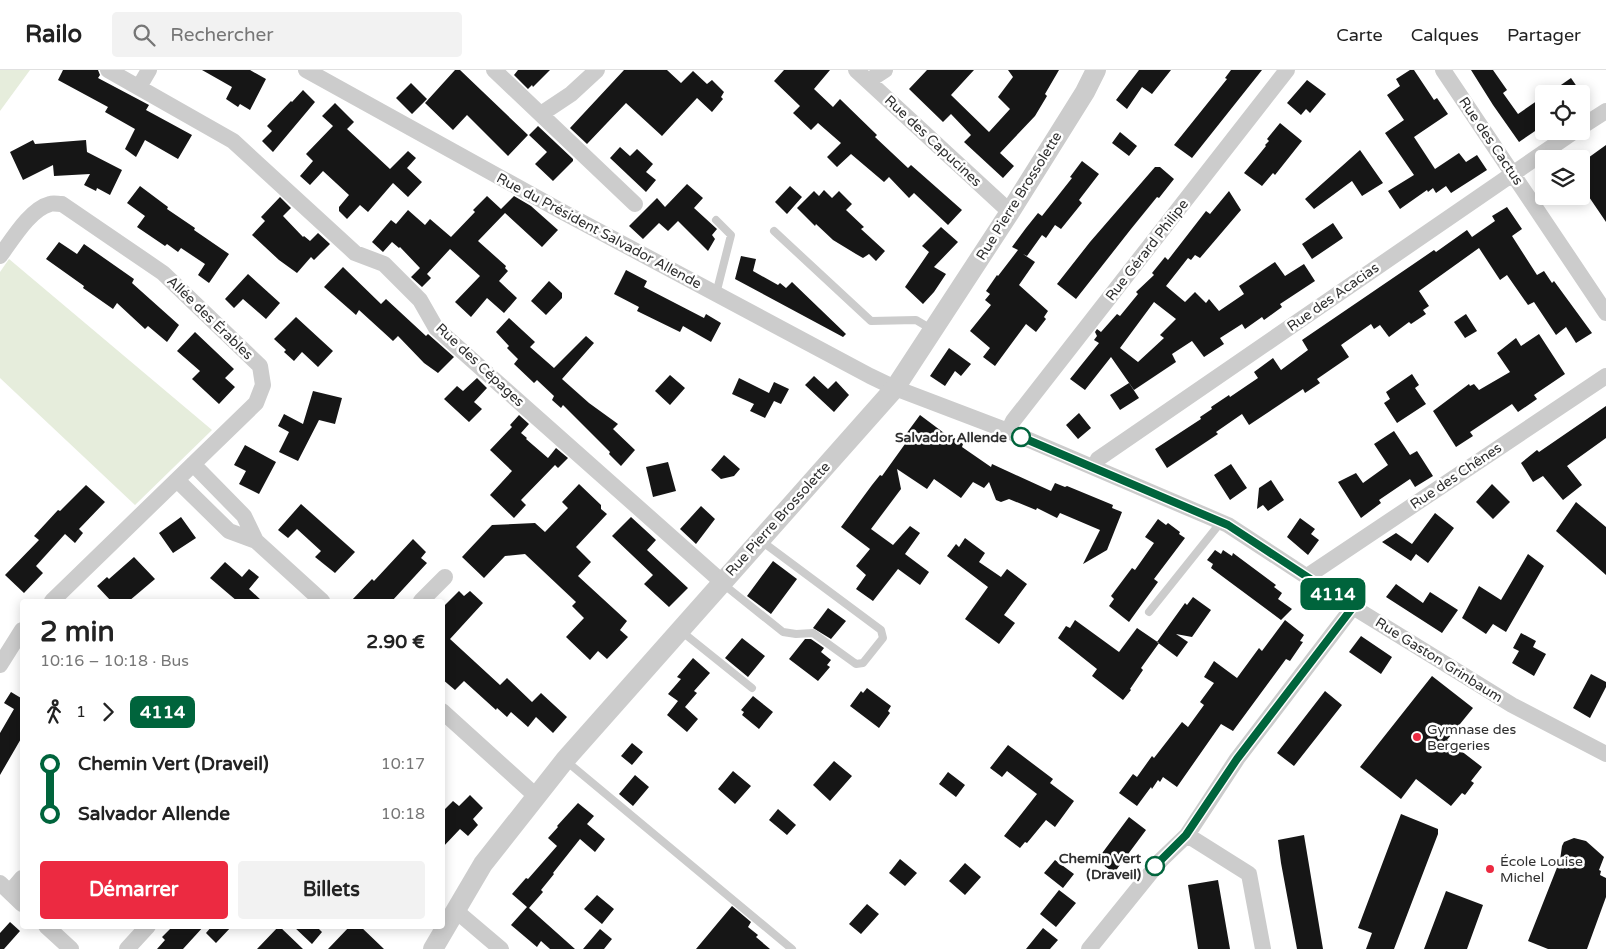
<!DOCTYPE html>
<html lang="fr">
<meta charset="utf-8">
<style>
body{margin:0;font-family:"Varela Round",sans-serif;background:#f2f2f2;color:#222;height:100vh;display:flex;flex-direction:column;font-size:19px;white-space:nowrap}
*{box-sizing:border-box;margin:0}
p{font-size:16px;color:#767676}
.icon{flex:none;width:28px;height:28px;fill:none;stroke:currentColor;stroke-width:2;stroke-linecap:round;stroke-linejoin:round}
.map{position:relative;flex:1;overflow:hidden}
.side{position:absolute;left:20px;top:529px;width:425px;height:330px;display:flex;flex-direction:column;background:#fff;border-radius:5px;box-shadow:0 2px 12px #0003}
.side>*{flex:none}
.badge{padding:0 10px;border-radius:8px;font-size:18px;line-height:32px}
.buttons{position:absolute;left:1535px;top:15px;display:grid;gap:10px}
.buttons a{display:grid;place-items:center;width:55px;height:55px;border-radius:5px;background:#fff;box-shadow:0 2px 12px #0003;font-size:25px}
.map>.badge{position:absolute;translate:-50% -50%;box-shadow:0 0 0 2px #fff}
.legs{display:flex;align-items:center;gap:8px;height:55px;padding:0 20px;font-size:16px}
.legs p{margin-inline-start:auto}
.head{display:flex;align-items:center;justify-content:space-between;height:85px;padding:0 20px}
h1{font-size:28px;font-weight:800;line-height:38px}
.button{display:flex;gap:10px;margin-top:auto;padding:10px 20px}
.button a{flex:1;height:58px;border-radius:5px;background:#ec2a41;color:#fff;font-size:20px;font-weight:800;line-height:58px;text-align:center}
.button a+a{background:#f2f2f2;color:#222}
ul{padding:0 20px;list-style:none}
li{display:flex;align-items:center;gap:18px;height:50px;font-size:19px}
li i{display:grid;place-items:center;width:8px;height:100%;margin:0 6px;background:currentColor}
li i::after{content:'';width:12px;height:12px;margin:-6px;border:4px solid;border-radius:50%;background:#fff}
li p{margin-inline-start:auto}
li:first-child i{background:linear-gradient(#0000 50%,currentColor 0)}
li:last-child i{background:linear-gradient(currentColor 50%,#0000 0)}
header{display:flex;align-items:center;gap:30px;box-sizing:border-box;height:70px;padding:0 25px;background:#fff;border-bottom:1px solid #e0e0e0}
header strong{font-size:24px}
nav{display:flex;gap:28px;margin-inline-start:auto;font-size:18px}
.search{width:350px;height:45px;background:#f2f2f2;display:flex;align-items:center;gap:12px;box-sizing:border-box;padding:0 18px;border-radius:5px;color:#767676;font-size:19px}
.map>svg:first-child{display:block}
</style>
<header>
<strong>Railo</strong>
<div class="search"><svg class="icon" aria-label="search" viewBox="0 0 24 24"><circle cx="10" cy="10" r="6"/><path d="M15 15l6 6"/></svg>Rechercher</div>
<nav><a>Carte</a><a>Calques</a><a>Partager</a></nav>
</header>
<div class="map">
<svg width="1606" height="879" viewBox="0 0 1606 879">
<rect width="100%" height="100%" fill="#fff"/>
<path fill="#e6eddc" d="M0,0H30L0,41Z
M9,189L212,360L135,435L0,308V202Z"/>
<path fill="#161616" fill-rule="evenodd" d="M63,0H98L100,5L98,8L149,35L146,40L192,65L178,89L145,70L136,87L125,79L135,59L105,42L108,37L58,10Z
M202,0H250L266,9L250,40L240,34L238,37L226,29L232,17Z
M455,0H460L528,65L508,86L467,45L453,60L425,33Z
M518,0H550L533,17L532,15L528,19L514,5Z
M624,0H667L681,13L693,1L707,14L712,10L724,22L721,27L723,29L712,42L697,28L662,66L626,33L587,74L570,58Z
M784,0H830L814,19L833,37L840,29L877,65L875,67L908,98L911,95L962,140L948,155L914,123L909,128L889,107L884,112L851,84L837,97L827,87L841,73L818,53L811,60L793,43L800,36L774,11Z
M927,0H974L951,25L989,62L1010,39L998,27L1013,7L1008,0H1059L1045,24L1047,26L1035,46L1000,83L1014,96L1003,108L964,72L971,65L951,44L943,52L909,19Z
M1139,0H1171L1152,24L1142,17L1127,39L1116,30Z
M1231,0H1262L1192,88L1174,75L1227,9L1225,8Z
M1410,0H1414L1434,30L1437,28L1448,44L1414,67L1435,99L1459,83L1466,92L1477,85L1487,100L1451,123L1446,116L1436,123L1433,118L1428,122L1427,120L1400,139L1388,121L1414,105L1385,63L1404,50L1387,25L1400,16L1396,9Z
M1471,0H1493L1507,20L1503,23L1518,44L1544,26V55L1519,72L1493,35Z
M1571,8L1582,24H1548Z
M1307,10L1326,24L1310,43L1306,39L1301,45L1287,33Z
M411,13L427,29L412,44L396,28Z
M303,20L315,32L273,82L262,71L272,61L267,56L291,31L292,32Z
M335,33L354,52L347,59L390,99L408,81L416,88L407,98L422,112L408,127L393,113L368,142L360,135L347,149L339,141V137L349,125L323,101L310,115L300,106L313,91L306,84L333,56L322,46Z
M1280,53L1302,71L1275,105L1273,103L1262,116L1244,103L1266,76L1265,75L1269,71L1267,69Z
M538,56L573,89V91L553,111L535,94L547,82L529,65Z
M1120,62L1137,76L1129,86L1112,73Z
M33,70L35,74L86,70L87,82L122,100L110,125L97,118L96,121L84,115L90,104L54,106L53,95L23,110L10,82Z
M1606,75V152L1587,124L1581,128V93Z
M620,77L630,86L637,79L653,94L646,102L656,110L646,122L610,88Z
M1360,80L1383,113L1362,126L1352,111L1314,139L1305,129Z
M1082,91L1099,104L1079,130L1082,133L1061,159L1055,155L1046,168L1042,165L1027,186L1023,184L1035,192L1019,215L1048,241L1044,247L1046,249L1036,262L1026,254L995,296L983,287L990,278L970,261L991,235L985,230L990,224L986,221L997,205L998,206L1018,180L1012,177L1026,158L1038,143L1042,146L1072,108L1070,107Z
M1155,97H1160L1174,109L1159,128L1157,127L1131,159L1076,229L1057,214L1090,172Z
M687,114L703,128L694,138L717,159L712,165L715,169L708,181L678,151L668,161L659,153L643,169L629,156L657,128L665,137Z
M140,116L168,137L167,139L195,158L194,160L229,184L209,213L198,205L205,194L181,178L178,182L167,174L165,176L137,157L145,146L127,133Z
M790,116L802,127L787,144L775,132Z
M824,120L832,128L839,121L852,134L846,140L864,157L861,159L885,181L876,191L869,184L863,188L856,184L833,170L816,154L815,156L797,138L814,121L819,126Z
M1229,121L1241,140L1200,188L1195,185L1191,190L1188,188L1166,216L1185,232L1195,222L1206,233L1209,229L1219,241L1244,224L1239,216L1275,192L1285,206L1304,194L1315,211L1280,234L1282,237L1264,250L1262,247L1245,259L1242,254L1220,268L1224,274L1204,287L1192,271L1172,284L1176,292L1134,320L1111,287L1085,320L1070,309L1099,273L1094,270L1097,266L1095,262L1097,259L1101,262L1117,244L1120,246L1138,224L1136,222L1154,205L1152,203L1165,187L1168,190L1206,141L1210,144ZM1154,232L1176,249L1160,265L1164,268L1138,292L1120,278Z
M487,126L501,139L514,126L531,136L558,160L542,177L505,143L478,171L506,196L505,198L508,201L499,211L517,228L504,243L487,228L471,247L455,232L480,206L450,179L427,204L431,208L422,217L411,207L420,198L400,177L399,178L392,172L383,182L372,172L391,150L396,154L408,140L425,155L430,149L451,167L475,142L473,140Z
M280,127L291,138L283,146L303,167L304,166L310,171L318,163L330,174L314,190L311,187L297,203L279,190L252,165L265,151L261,147Z
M1507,137L1522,159L1512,166L1537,205L1544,201L1552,213L1554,211L1592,263L1576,273L1566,257L1556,265L1534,232L1528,235L1507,205L1500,210L1479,178L1419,221L1429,236L1423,240L1426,244L1411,254L1409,252L1389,267L1380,255L1374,259L1371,254L1341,275L1349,287L1317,309L1320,313L1305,323L1303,319L1249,355L1242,344L1216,362L1218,364L1167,398L1155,379L1201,349L1200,347L1212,339L1211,337L1229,325L1230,327L1258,308L1254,302L1273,288L1281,300L1308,280L1302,270L1415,193L1434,180L1436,182L1467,160L1472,167L1495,151L1492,146Z
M1333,153L1343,168L1312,189L1302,174Z
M941,157L958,172L934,197L946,204L934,222L923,234L905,217L929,182L922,176Z
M59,172L77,184L84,174L134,209L132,213L179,255L167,272L148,256L145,259L117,233L113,239L83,218L84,216L46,189Z
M741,186L756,189L753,201L778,215L780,213L786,218L792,212L846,264L843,267L735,209Z
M343,197L381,234L386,229L426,266L428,264L454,287L438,303L424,293L398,266L393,271L359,240L356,245L324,217Z
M626,200L647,211L644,217L704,248L706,244L721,253L711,272L683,256L680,262L637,241L639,237L614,224Z
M248,204L280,233L266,249L243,229L234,238L225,229Z
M549,211L562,223V228L546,245L531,231Z
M1466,244L1477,261L1465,268L1454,252Z
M296,247L333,281L318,297L302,282L294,291L284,282L286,280L274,269Z
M509,248L535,272L530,277L554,298L586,266L594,273L562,309L589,333L618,354L613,359L635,380L621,396L609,384L610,382L563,335L561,338L552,330L554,326L537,310L534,313L514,294L518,289L507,278L509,276L496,262Z
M195,262L234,299L225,308L235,317L219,334L192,309L200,301L177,281Z
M1539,264L1565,304L1534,325L1537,329L1518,342L1512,334L1470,362L1473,366L1456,377L1433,341L1469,314L1470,316L1474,314L1479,320L1510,302L1497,283L1516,268L1521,276Z
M949,278L971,294L961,306L955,301L945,316L930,306Z
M1412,304L1419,315L1415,318L1426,334L1397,353L1384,333L1390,329L1386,322Z
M670,305L685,318L670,335L655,321Z
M814,306L828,319L836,311L849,325L834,342L805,315Z
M477,308L487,318L474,332L482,339L469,352L444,329L457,316L463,321Z
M739,308L769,323L774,312L789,319L781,334L774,331L765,348L750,341L754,334L732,324Z
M1129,313L1139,328L1120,340L1110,325Z
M313,321L342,328L335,354L319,350L298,391L279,382L289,362L278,356L284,344L303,354Z
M1606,336V368L1567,396L1582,415L1563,430L1543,406L1533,412L1521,393L1537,380L1539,382Z
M1079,343L1091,358L1078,369L1066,355Z
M519,345L529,354L521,363L527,368L526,369L548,388L556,378L568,388L558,398L555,395L521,430L526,435L514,448L490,425L512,401L490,380L512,357L510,355Z
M920,345L952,369L953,367L963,374L962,377L991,397L992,394L1051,421L1055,413L1065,417L1067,416L1113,435L1112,438L1122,442L1107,480L1083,494L1100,460L1060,443L1057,448L1037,438L1036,440L1009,429L1001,432L996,430L989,412L984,418L973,412L961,428L934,409L927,419L897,399L901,419L871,459L893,475L910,456L920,463L905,484L929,502L920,515L898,499L873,531L856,519L866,505L856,496L870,479L841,457L872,415L880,405L882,406L910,367L906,364Z
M1394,361L1410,385L1417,381L1433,406L1415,417L1410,409L1379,430L1381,433L1361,448L1338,412L1356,403L1363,413L1388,395L1374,374Z
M245,375L276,392L259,424L239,414L246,401L234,395Z
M724,385L740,399L734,406L721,409L711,400Z
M668,392L676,421L653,427L646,397Z
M1231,394L1247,418L1230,430L1214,405Z
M1271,410L1284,430L1268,441L1263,435L1257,439L1259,418Z
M579,414L601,435V439L607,444L576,477L591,492L578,506L627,551L620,560L628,567L607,589L598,581L590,590L566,567L584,548L572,536L576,532L525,484L505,486L484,508L462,487L492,455L535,453L545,462L568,438L562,432Z
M1492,414L1510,432L1493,449L1476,432Z
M86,415L105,432L79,459L83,463L75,473L65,464L36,496L43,503L24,523L5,505L39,470L34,466L58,440L60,441Z
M1576,432L1606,457V505L1556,461Z
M301,434L355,482L335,503L315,487L321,481L297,459L288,468L278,460Z
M701,436L715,449L696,474L680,459Z
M1435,443L1454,458L1428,493L1416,484L1411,491L1382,472L1396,463L1412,474Z
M181,447L196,468L173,483L159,463Z
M631,447L656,470L647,480L688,518L669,537L644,514L653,505L612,466Z
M1300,448L1315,459L1311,464L1319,470L1308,485L1287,467Z
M1158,449L1166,455L1168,453L1180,462L1179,464L1185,468L1154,509L1158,512L1129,552L1109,536L1114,529L1111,526L1132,498L1135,500L1154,473L1145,467Z
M965,468L985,483L979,492L1001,507L1007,499L1027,514L1004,545L1015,553L999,574L965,549L988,517L947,486L956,474L959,477Z
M413,469L426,482L421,488L427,493L392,531H351L372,509L374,511Z
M1215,480L1221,484L1223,480L1232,486L1233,483L1276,515L1274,517L1282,523L1278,529L1292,539L1281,550L1211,498L1213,494L1207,490Z
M1528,484L1544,496L1506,562L1493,554L1486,564L1462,548L1479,516L1501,530Z
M134,487L155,509L129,531H111L97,516L107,507L109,509Z
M773,491L797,509L771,544L747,526Z
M225,492L242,507L249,499L259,507L249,519L262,531H237L210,508Z
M1396,514L1423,533L1430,522L1458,540L1442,563L1386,527Z
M459,521L464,526L470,521L483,533L450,569L500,615L507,608L532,632L541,623L567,647L553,663L536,647L528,657L511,642L507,647L497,638L496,640L464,611L455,620L442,609V538Z
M1193,527L1211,540L1192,567L1176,564L1188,572L1177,587L1157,572L1185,533L1187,535Z
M828,538L846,551L831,569L813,558Z
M1075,550L1119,582L1137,558L1159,573L1141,598L1143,600L1130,619L1131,620L1123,630L1092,606L1097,599L1058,568L1066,556L1070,558Z
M1285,550L1304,565L1300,571L1303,572L1290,591L1286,589L1233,661L1221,654L1177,717L1163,707L1160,712L1158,710L1152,719L1151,717L1137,736L1119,723L1133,704L1137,707L1152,686L1154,688L1182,652L1188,657L1204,635L1200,632L1214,613L1204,607L1214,591L1237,608L1259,578L1262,581Z
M1521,563L1536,571L1533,577L1546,584L1534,606L1512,593L1519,581L1513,578Z
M1361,566L1392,587L1381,604L1349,582Z
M742,568L765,586L748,607L725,588Z
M805,569H811L824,578L821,582L831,590L827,595L830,597L818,611L789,589Z
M693,588L710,603L694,621L697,623L685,637L698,649L687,662L667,645L678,631L668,624L681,609L677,607Z
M1591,604L1606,612V617L1590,648L1573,638Z
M1432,606L1473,638L1447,670L1482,697L1471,711L1474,713L1465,725L1462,723L1451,736L1416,709L1401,729L1360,697Z
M867,618L891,636L888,641L890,643L879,658L850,636L861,621L863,623Z
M1325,621L1342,635L1294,696L1277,683Z
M11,622L21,628L22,626V667L0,705V663L14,639L4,633Z
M753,626L773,642L759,659L742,645L744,642L741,640Z
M632,673L643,682L632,695L621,686Z
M1008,675L1053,709L1050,713L1074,731L1055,757L1046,750L1027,773L1025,772L1020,778L1004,766L1037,724L1007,701L1002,707L990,698Z
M834,691L852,706L830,731L813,715Z
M733,701L751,716L735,734L718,719Z
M948,702L965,715L956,727L939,714Z
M635,705L649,717L633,736L619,724Z
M470,725L483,738L473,749L478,755L468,766L460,759L442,778V742L453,731L459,736Z
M578,733L594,746L587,754L605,769L595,782L580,769L553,803L554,804L541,820L543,822L529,838L575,879H550L541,871L537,877L511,855L527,837L512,824L526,808L528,809L557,776L548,768L558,757L557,756Z
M778,739L796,755L787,765L769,750Z
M1401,744L1438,759V764L1394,879H1366L1372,863L1358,858Z
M1129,747L1146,760L1114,803L1097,790Z
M1304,765L1323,879H1297L1281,793L1278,770Z
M1574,768L1586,771L1604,787L1599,800L1601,801L1600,805L1606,808V827L1587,879H1548L1528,871L1560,790L1562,776L1564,772Z
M900,789L917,803L905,816L889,803Z
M1055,790L1074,804L1063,818L1044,803Z
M965,793L981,807L965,825L949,811Z
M1218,810L1230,879H1198L1188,815Z
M1059,820L1076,833L1056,857L1040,844Z
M1446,821L1483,835L1467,879H1424Z
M597,825L614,839L602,854L584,839Z
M867,834L879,844L861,864L849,854Z
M732,836L751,852L748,857L758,865L756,867L770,879H696Z
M10,852L20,861L4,879H0V863Z
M173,856H204L183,879H157L165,870L162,867Z
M212,856H232L216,873L206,863Z
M279,856L303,879H257Z
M293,856H316L322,862L312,874Z
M350,856H360L384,879H328Z
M1043,858L1058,870L1050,879H1026Z
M600,859L612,869L604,879H583Z"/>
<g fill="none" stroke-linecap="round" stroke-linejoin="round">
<path stroke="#ccc" stroke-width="8" d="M716,150L731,165L716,224
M774,161L871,251L916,250L933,260
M723,514L783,562L796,564L813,563L856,594L863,593L883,568L881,560L760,470
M1149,542L1221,452
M681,561L752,618
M566,691L792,879"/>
<path stroke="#ccc" stroke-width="16" d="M108,0L233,71L355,183L384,194L420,230L436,258L722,512
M306,0L561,141L870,306L895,318L1008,361L1228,455L1353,537L1512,635L1606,684
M494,0L635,134
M856,0L1010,142
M1443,0L1606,243
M868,11L885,0
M139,17L149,0
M541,44L571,24L597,0
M1581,57L1606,41
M0,186C12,170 30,139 50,134C53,133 58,134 62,134L163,203L260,296L263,315L256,333L52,531
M1008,361L1013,351L1287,0
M193,394L244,446L256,471L322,531
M1094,397L1098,389L1575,61
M177,410L229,461L256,471
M1306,507L1606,306
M421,531L445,507
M0,595L22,560
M442,641L536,726
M1187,765L1249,804L1263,879
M0,813L22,834
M10,822L22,808
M455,840L501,879
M46,856L71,879
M127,879L148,856
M1089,879L1161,790L1187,765L1237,689L1353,537"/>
<path stroke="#ccc" stroke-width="20" d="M433,879L483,794L565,690L895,318L1010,142L1085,22L1096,0"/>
</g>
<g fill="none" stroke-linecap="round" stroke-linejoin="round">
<g stroke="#fff" stroke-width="11">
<path id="line-1" d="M1021,367L1228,455L1353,537L1237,689L1186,765L1155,796"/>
</g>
<use href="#line-1" stroke="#00643c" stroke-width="8"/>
</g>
<g fill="#fff" stroke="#00643c" stroke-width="2.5">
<circle cx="1021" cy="367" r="9"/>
<circle cx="1155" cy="796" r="9"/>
</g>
<g fill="#ec2a41" stroke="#fff" stroke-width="2">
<circle cx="1417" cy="667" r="5"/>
<circle cx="1490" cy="799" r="5"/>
</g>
<g text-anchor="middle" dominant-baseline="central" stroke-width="5" stroke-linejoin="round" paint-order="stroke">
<g font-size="14" fill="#2f2f2f" stroke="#fff">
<text transform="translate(933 71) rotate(43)">Rue des Capucines</text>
<text transform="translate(1491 71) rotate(56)">Rue des Cactus</text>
<text transform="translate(1019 126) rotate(-58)">Rue Pierre Brossolette</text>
<text transform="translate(599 161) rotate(28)">Rue du Président Salvador Allende</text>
<text transform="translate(1147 180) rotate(-52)">Rue Gérard Philipe</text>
<text transform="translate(1333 227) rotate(-35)">Rue des Acacias</text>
<text transform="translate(210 248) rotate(44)">Allée des Érables</text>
<text transform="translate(480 295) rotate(43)">Rue des Cépages</text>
<text transform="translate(1456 406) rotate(-34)">Rue des Chênes</text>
<text transform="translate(778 449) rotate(-48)">Rue Pierre Brossolette</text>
<text transform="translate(1439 590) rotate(32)">Rue Gaston Grinbaum</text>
</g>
<g font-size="14" font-weight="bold" fill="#2f2f2f" stroke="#fff" text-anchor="end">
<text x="1007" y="367">Salvador Allende</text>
<text x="1141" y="788">Chemin Vert<tspan x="1141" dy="16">(Draveil)</tspan></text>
</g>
<g font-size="14" fill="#2f2f2f" stroke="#fff" text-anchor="start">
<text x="1427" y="659">Gymnase des<tspan x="1427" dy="16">Bergeries</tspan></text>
<text x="1500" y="791">École Louise<tspan x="1500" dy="16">Michel</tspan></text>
</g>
</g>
</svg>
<div class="buttons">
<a><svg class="icon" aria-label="locate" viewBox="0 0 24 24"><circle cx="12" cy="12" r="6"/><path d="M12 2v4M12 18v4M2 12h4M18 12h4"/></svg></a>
<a><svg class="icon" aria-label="layers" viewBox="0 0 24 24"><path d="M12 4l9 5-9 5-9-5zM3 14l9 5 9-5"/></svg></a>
</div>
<b class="badge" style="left:1333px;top:524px;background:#00643c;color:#fff">4114</b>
<section class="side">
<div class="head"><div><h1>2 min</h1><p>10:16 – 10:18 · Bus</p></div><b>2.90 €</b></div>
<div class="legs"><svg class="icon" aria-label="walk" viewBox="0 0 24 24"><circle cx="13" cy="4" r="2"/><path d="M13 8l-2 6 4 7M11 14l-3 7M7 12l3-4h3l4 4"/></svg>1<svg class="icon" aria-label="forward" viewBox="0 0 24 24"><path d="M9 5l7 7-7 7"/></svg><b class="badge" style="background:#00643c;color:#fff">4114</b></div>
<ul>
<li><i style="color:#00643c"></i><b>Chemin Vert (Draveil)</b><p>10:17</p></li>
<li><i style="color:#00643c"></i><b>Salvador Allende</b><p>10:18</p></li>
</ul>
<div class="button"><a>Démarrer</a><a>Billets</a></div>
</section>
</div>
